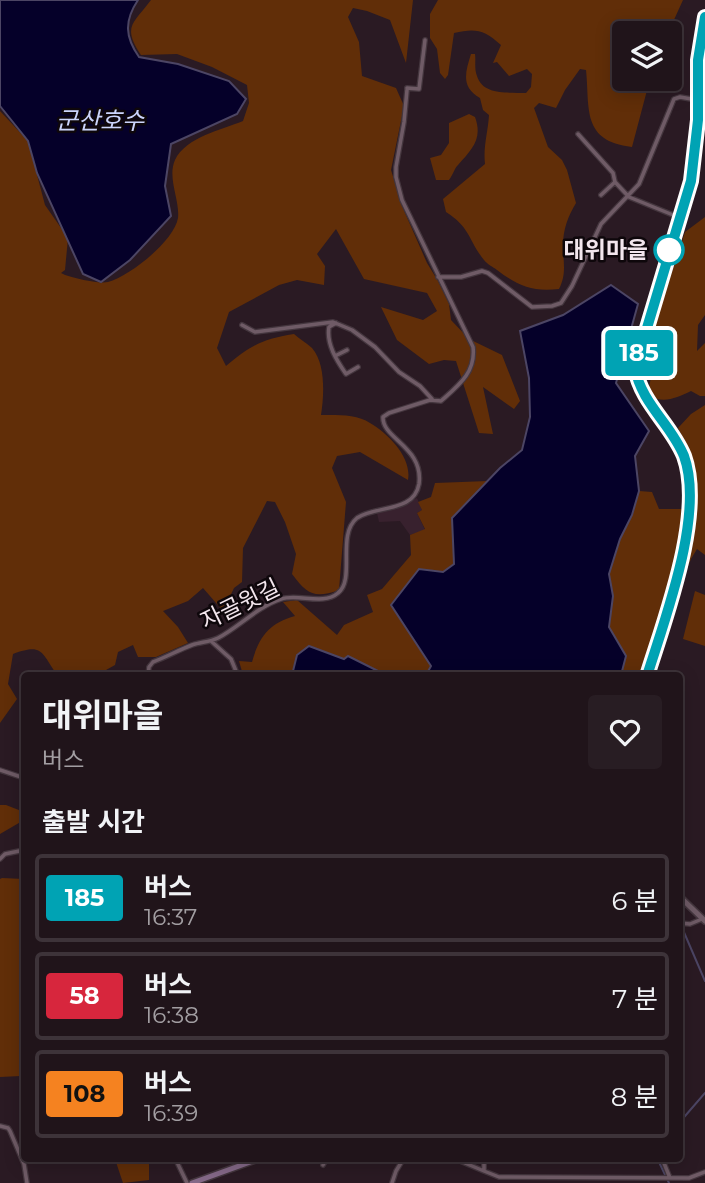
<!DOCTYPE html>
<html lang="ko">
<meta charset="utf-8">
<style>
body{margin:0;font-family:Montserrat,"Noto Sans KR",sans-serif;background:#281d23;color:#f1f3f6;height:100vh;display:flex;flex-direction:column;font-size:26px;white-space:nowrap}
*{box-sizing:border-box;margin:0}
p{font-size:23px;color:#a29ea2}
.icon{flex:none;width:38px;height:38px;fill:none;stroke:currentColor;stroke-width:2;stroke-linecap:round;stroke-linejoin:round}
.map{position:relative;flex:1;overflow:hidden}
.details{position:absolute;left:21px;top:672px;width:662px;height:490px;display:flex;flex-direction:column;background:#20141a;border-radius:7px;box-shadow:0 4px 18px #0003,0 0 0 2px #3d3339}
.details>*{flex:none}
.badge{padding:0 14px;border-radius:5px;font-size:24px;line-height:46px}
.buttons{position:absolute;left:612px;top:21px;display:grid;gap:14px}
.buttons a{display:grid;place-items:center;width:70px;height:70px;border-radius:7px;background:#20141a;box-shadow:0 4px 18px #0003,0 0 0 2px #3d3339;font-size:35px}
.map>.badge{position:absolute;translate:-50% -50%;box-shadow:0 0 0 4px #fff}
h2{padding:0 21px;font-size:26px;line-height:63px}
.round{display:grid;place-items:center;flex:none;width:74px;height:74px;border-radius:7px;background:#281d23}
.head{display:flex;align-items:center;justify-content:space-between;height:119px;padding:0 21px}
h1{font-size:33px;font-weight:700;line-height:52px}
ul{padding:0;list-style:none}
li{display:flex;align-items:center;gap:21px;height:88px;margin:0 14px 10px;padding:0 7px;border:4px solid #3d3339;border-radius:7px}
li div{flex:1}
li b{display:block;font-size:26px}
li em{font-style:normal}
li .badge{min-width:77px;font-weight:700;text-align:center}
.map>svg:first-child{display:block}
</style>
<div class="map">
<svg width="705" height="1183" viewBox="0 0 705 1183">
<rect width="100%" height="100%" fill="#2a1a23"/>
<path fill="#38212e" d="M417,498L422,510L417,513L425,530L410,535L400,521L379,522L377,513Z"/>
<path fill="#612e08" d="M151,0H413L406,63L390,20L367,11L353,8L348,17L359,42L362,76L396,88L404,106L391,170L402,206L427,263L438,281L449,304L451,320L469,339L502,355L520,401L514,409L483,387L493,434L479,433L456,361L444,360L429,364L397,340L381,307L423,320L437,311L427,293L364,279L336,229L317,254L325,266L324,285L297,280L279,285L229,312L217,348L226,366C250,346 262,339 294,334C299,339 307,343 312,348C326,364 324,396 321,415C337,415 357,414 370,423C389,434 412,458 408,480L360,452L337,456L332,468L346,502L339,590C314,599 307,594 292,574L296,554L285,522L275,502L267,501L243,548L242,582L234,588L223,611L203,588L188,601L163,611L178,627L188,643L156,657H138L133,645L118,652L115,665L97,675H57C41,652 43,643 13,654L8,684L17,699L0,723V111L28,141L45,205L68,238L65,270L61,273C70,278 99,284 108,282C130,276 174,241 178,218C180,200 167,178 175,160C186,137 221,130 243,121L249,103L247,85L212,67L177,54L141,55C122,26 133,24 151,0Z
M438,0H683L668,33H625V79H650L632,147C581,141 590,108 586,70L580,69L565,90L556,108L539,103L534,108L548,147L562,160L567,170L576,203C568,216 563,230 563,245C563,262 567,273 559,289C532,292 518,286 497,270C493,267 487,264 484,260C468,240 471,228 446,212L443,199L485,164C483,147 488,132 489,115L483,110L480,98C461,87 465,73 471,54H475C476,61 474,69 477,76C483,96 509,92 526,93L531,87L532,74L527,69L509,76L497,62L493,63L501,45C484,30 476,28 454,33L448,75L445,79L440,73L437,49L430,38V14Z
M469,114L475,117C483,139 472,149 458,165C454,169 453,175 449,180H436L430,158L441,155L449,143V123Z
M705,217V315L698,325L697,351L705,343V396H700L691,391C676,398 662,405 648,394L653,365L647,351L652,337L659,340L652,333L685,232Z
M705,405V555L697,549L691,559L678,590C688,550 702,505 693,464C690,451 684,439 678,428L691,414Z
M488,481L452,518L454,564L443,572L431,666L426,675H386L348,656L344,659L309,646L297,655L292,675H243L239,661L252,662C259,637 269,623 295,616L283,602L297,600L337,635L344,625L373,612L367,595L382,589L411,555L410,535L425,529L417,513L422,510L418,502L431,497L435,483Z
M639,491L652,492L659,509H682L677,551L643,675H621L626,656L609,627L613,597L609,574L620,539L632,515Z
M695,591L705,595V646L683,639Z
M0,805H6L24,812V820L0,834Z
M2,878L24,879V1079L21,1076L0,1077V879Z
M115,1159H149V1180L123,1183Z"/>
<path fill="#050029" stroke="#4c4564" stroke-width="2" d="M0,0H138C124,21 125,37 139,57L178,64L229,81L246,99L237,114L171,144L165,186L171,216L130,260L101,282L83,274L37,173L28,141L0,106Z
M611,285L638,304L616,383L649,431L635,456L639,491L632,515L620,539L609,574L613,596L609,627L626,656L621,675H426L431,666L391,605L419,569L443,572L454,564L452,518L500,468L522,450L530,417L529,378L520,331L563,315Z
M309,646L344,659L348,656L386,675H292L297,655Z"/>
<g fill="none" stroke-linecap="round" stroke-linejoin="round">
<path stroke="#4c4564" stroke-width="2" d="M683,930L705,981
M679,1123L705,1093
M679,1143L682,1153L679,1154
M657,1158L669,1183
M668,1159L669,1158"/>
<g stroke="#44363e" stroke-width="6">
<path id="minor" d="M407,88L419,89L425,40
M578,134L613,173L615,182L629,197L678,217
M601,195L615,182
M438,277H461L482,271L488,273L532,307L552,306L561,303L572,286L601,224L639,184L674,99L680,97L697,100
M336,323L329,327C326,344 337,361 346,374L358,367
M242,325L255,332L333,322L352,330L375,347L399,372L420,386L432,399
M335,356L347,350
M211,641L231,659L238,676
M43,676V674
M148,676L149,667L153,662C166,657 179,650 192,645C201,642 210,642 218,638C239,627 257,607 281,599C298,593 323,606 338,593C356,579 336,535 357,518C376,505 414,513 419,484C424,447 382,439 383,417L389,413L430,400L441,401C459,385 476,372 473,347L402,200L396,177V167L404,122L407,90
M0,770L24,778
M0,859L5,854L24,850
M679,923L690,924L702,919
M0,1126L8,1128L10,1131L24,1164L27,1183
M175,1158L187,1183
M453,1158L484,1171V1158
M662,1158L670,1178
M323,1165L327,1158
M484,1171L499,1177L689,1178L705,1172
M392,1183L396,1171L404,1158"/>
</g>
<g stroke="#44363e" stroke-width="8">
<path id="tertiary" d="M679,896L705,921"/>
</g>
<g stroke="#44363e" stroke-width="8">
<path id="secondary" d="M647,676C664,616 705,515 684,456C671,424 641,404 635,368L691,181L698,120L697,60L705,16
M192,1183L261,1158"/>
</g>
<use href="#minor" stroke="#6f5b66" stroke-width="3.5"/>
<use href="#tertiary" stroke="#6f5b66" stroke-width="5"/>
<use href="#secondary" stroke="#856988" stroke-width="5"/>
</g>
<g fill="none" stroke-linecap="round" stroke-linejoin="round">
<g stroke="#fff" stroke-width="16">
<path id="line" d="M647,676C665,618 705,514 684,456C671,424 641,403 635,368L691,181L698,120V60L705,17"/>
</g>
<use href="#line" stroke="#00a3b4" stroke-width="10"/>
</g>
<circle fill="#fff" stroke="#00a3b4" stroke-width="3.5" cx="669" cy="250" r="14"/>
<g text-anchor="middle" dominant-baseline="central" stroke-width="5" stroke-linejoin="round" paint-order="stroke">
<g font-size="23" font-weight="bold" fill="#f3e6ed" stroke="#0e070b" text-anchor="end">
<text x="648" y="250">대위마을</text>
</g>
<g font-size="23" fill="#f3e6ed" stroke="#0e070b">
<text transform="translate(240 604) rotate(-26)">자골윗길</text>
</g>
<g font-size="24" font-style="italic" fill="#cbd4fb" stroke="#0e070b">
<text x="100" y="120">군산호수</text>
</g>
</g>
</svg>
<div class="buttons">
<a><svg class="icon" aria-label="layers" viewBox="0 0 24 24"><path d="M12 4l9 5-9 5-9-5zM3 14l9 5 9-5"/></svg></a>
</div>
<b class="badge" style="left:639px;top:353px;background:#00a3b4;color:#fff">185</b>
<section class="details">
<div class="head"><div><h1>대위마을</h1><p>버스</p></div><a class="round"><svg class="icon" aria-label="heart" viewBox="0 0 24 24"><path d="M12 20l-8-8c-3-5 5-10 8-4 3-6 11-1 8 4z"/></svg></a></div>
<h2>출발 시간</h2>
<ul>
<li><span class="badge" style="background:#00a3b4;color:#fff">185</span><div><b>버스</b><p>16:37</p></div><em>6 분</em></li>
<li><span class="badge" style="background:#d7263d;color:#fff">58</span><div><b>버스</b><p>16:38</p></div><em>7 분</em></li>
<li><span class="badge" style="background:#f58220;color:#111">108</span><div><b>버스</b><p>16:39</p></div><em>8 분</em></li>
</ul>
</section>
</div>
